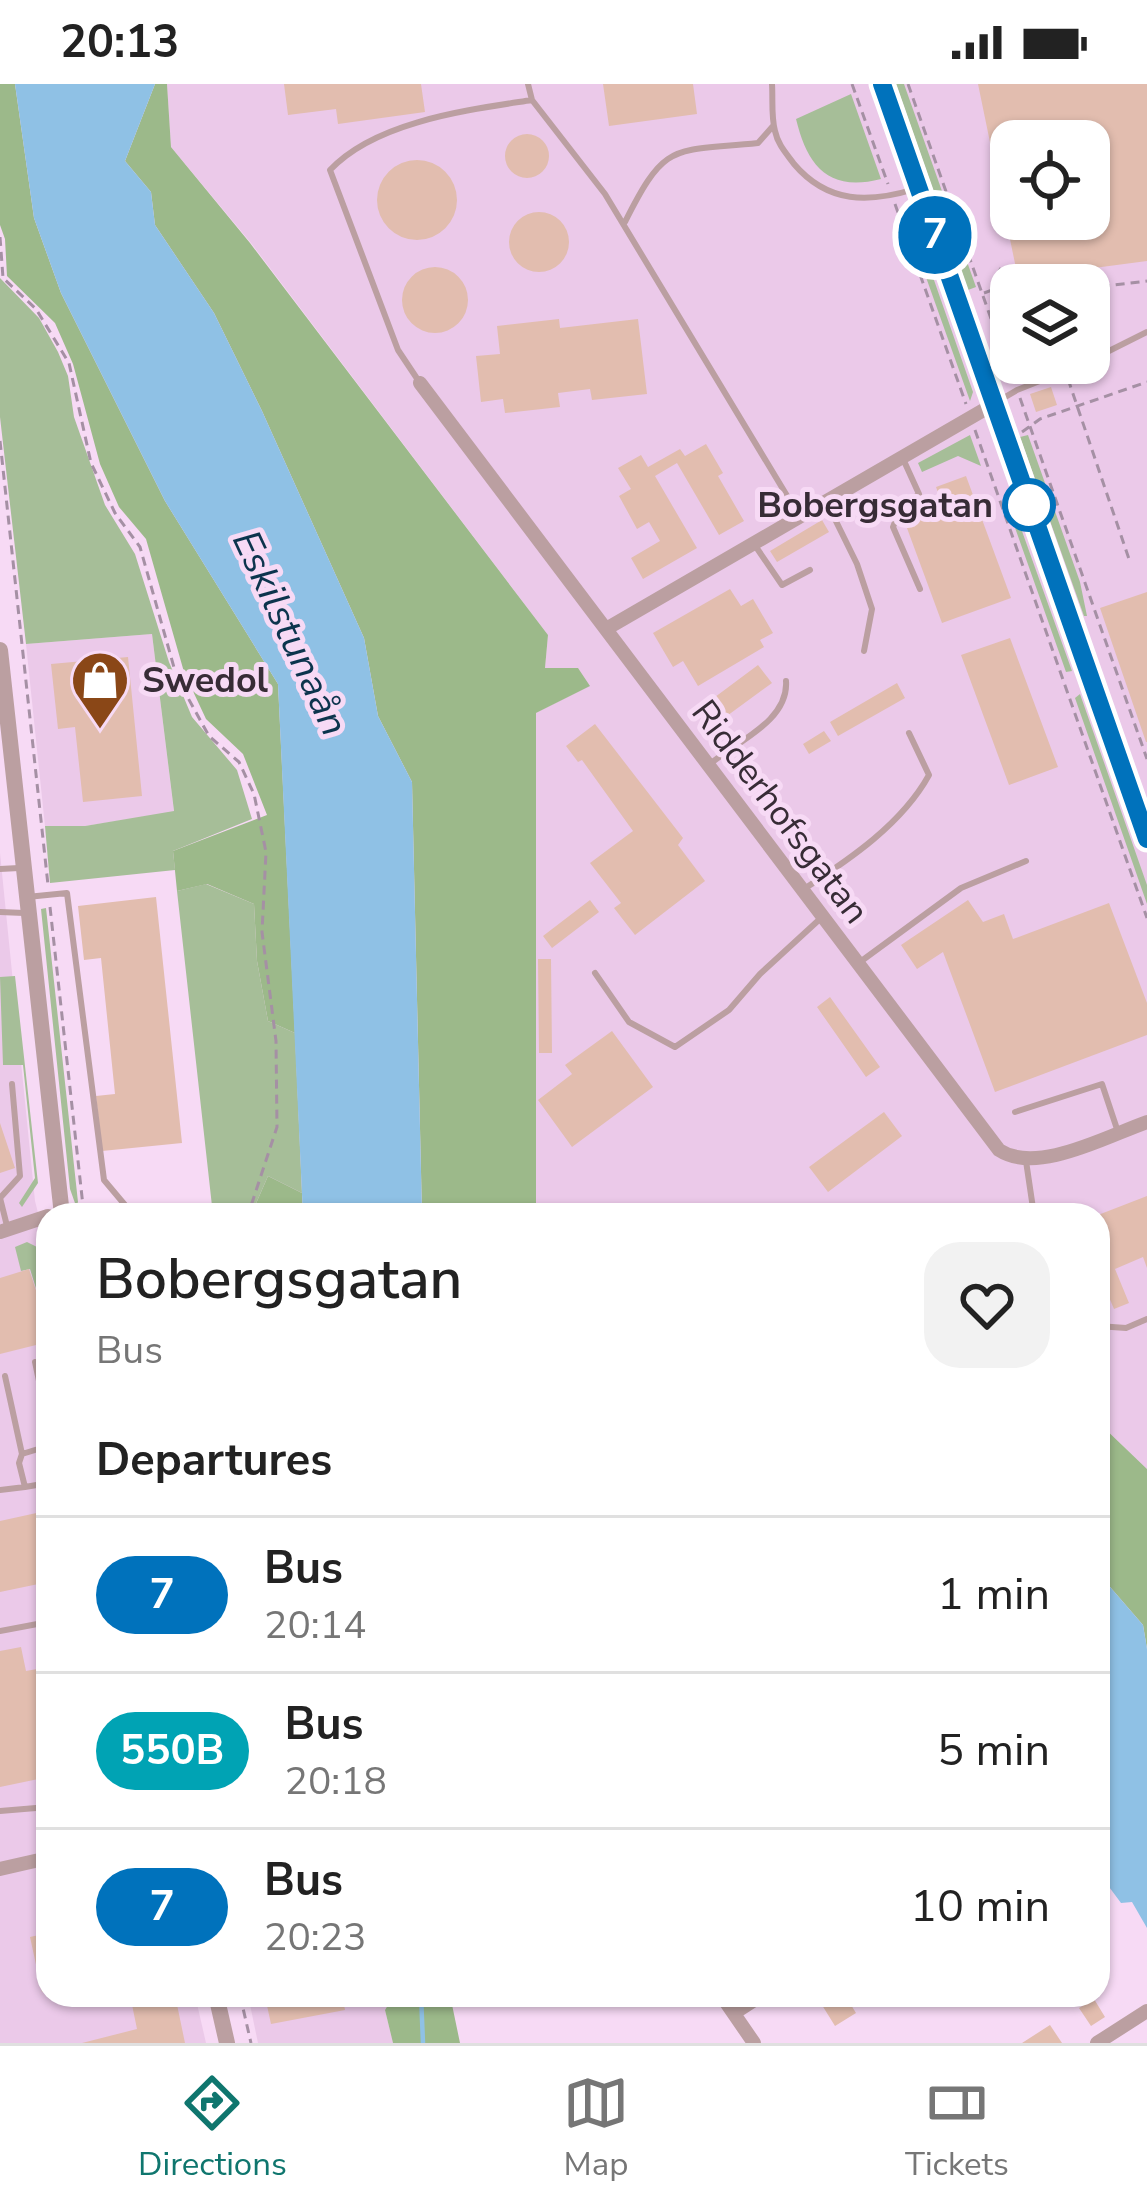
<!DOCTYPE html>
<meta charset="utf-8">
<style>
body{margin:0;font-family:"Nunito Sans",sans-serif;background:#f2f2f2;color:#222;height:100vh;display:flex;flex-direction:column;font-size:45px;white-space:nowrap}
*{box-sizing:border-box;margin:0}
p{font-size:39px;color:#767676}
.icon{flex:none;width:66px;height:66px;fill:none;stroke:currentColor;stroke-width:2;stroke-linecap:round;stroke-linejoin:round}
.map{position:relative;flex:1;overflow:hidden}
.side{position:absolute;left:36px;top:1119px;width:1074px;height:804px;display:flex;flex-direction:column;background:#fff;border-radius:36px;box-shadow:0 3px 9px #0004}
.side>*{flex:none}
.badge{padding:0 24px;border-radius:39px;font-size:42px;line-height:78px}
.controls{position:absolute;left:990px;top:36px;display:grid;gap:24px}
.controls a{display:grid;place-items:center;width:120px;height:120px;border-radius:24px;background:#fff;box-shadow:0 3px 9px #0004;font-size:60px}
.map>.badge{position:absolute;translate:-50% -50%;box-shadow:0 0 0 6px #fff}
h2{padding:0 60px;font-size:45px;line-height:108px}
.round{display:grid;place-items:center;flex:none;width:126px;height:126px;border-radius:36px;background:#f2f2f2}
.headline{display:flex;align-items:center;justify-content:space-between;height:204px;padding:0 60px}
h1{font-size:57px;font-weight:600;line-height:90px}
ul{padding:0;list-style:none}
li{display:flex;align-items:center;gap:36px;height:156px;padding:0 60px;border-top:3px solid #e0e0e0}
li div{flex:1}
li b{display:block;font-size:45px}
li em{font-style:normal}
li .badge{min-width:132px;font-weight:700;text-align:center}
.status{display:flex;justify-content:space-between;align-items:center;height:84px;padding:0 60px;background:#fff;direction:ltr}
.status svg{height:33px;fill:currentColor}
.dock{display:flex;justify-content:space-around;align-items:center;height:168px;border-top:3px solid #e0e0e0;background:#fff;font-size:33px;color:#767676}
.dock a{display:grid;justify-items:center;gap:6px}
.dock .active{color:#0f766e}
.map>svg:first-child{display:block}
</style>
<div class="status"><b>20:13</b><svg viewBox="0 0 49 12"><path d="M0 12V9h3v3zM5 12V6h3v6zM10 12V3h3v9zM15 12V0h3v12zM26 1h20v11H26zM47 4h2v5h-2z"/></svg></div>
<div class="map">
<svg width="1147" height="1959" viewBox="0 0 1147 1959">
<rect width="100%" height="100%" fill="#f7daf5"/>
<path fill="#ebc9e9" fill-rule="evenodd" d="M167,0H1147V1385L1098,1338V1131H536V629L590,601L545,584L548,551L251,159L171,63ZM1011,57H1089V135H1011ZM1011,201H1089V279H1011Z
M152,550L174,728L85,742H45L26,560Z
M0,769L35,1117L48,1168V1911H195L206,1959H0Z
M248,1911H394L385,1926L393,1959H258Z"/>
<path fill="#a6be98" d="M896,0H904L976,203L968,206Z
M851,10L881,95C827,109 807,80 796,35Z
M911,151L927,176L973,308L970,317Z
M0,194L39,234L58,268L68,292L74,333L105,421L135,470L169,578L192,633L237,686L252,735L173,767L175,786L50,799L45,742H85L174,727L152,550L26,560L0,333Z
M970,351L981,382L958,372L922,388L918,379Z
M1028,351L1080,498L1087,532H1084L1020,353Z
M1018,436L1072,587L1066,588L1013,438Z
M1080,610L1147,801V820L1075,614Z
M206,800L254,820L257,877L268,937L295,949L302,1109L268,1092L251,1131H213L177,807Z
M46,824L78,1118L76,1122L70,1105L41,825Z
M15,892L38,1099L22,1123L19,1119L35,1094L23,981H3L0,893Z
M27,1158L43,1166L48,1184V1243L30,1185L21,1187L15,1163Z"/>
<path fill="#9cb98a" d="M0,0H15L34,134L61,209L165,417L278,600L295,949L268,937L257,877L254,820L207,800L177,807L173,767L267,731L243,670L206,635L184,588L146,455L119,423L100,380L73,280L55,239L7,192L5,155L0,141Z
M155,0H167L171,63L250,159L548,551L545,584H578L590,602L536,629V1131H422L412,698L378,632L364,554L262,327L214,229L155,141L151,108L125,77Z
M268,1092L302,1109L303,1131H251Z
M1098,1338L1147,1385V1565L1143,1541L1098,1489Z
M394,1911H450L460,1959H393L385,1926Z"/>
<path fill="#8fc1e5" d="M15,0H155L125,77L151,108L155,141L214,229L262,327L364,554L378,632L412,698L422,1131H303L278,600L165,417L61,209L34,134Z
M1098,1489L1143,1541L1147,1565V1844L1132,1818L1121,1819L1098,1788Z"/>
<g fill="none" stroke-linecap="round" stroke-linejoin="round">
<path stroke="#8fc1e5" stroke-width="4.5" d="M421,1911L423,1959"/>
</g>
<path fill="#e2bdaf" fill-rule="evenodd" d="M284,0H421L425,28L338,40L336,25L288,31Z
M603,0H693L697,30L609,42Z
M978,0H1147V177L1018,194ZM1011,57H1089V135H1011Z
M505 72a22 22 0 1 1 44 0a22 22 0 1 1-44 0Z
M377 116a40 40 0 1 1 80 0a40 40 0 1 1-80 0Z
M509 158a30 30 0 1 1 60 0a30 30 0 1 1-60 0Z
M402 216a33 33 0 1 1 66 0a33 33 0 1 1-66 0Z
M559,235L560,244L638,235L647,310L592,316L590,305L558,309L560,323L505,329L503,315L481,318L476,272L500,270L497,242Z
M1051,303L1057,321L1036,328L1030,310Z
M706,360L723,389L718,392L744,437L719,451L677,379L655,392L697,464L643,495L631,474L660,457L649,438L637,445L619,412L631,405L618,384L641,371L648,383L680,365L685,372Z
M966,392L1011,514L942,539L904,436L943,422L936,403Z
M822,436L829,448L777,478L770,467Z
M730,505L741,522L753,515L773,549L760,556L764,563L698,602L683,577L673,583L653,549Z
M1147,508V658H1146L1100,524Z
M1010,554L1058,683L1009,701L961,571Z
M128,573L142,712L83,718L75,643L58,645L51,580Z
M758,581L772,599L720,637L707,619Z
M897,599L905,614L838,652L830,638Z
M595,640L683,754L678,761L705,797L635,851L614,824L621,819L590,779L633,747L582,676L578,678L566,662Z
M824,647L831,657L809,670L803,660Z
M156,813L182,1059L102,1067L96,1012L115,1010L101,874L84,876L78,822Z
M590,816L599,828L552,864L543,852Z
M968,816L983,838L1004,830L1013,855L1109,819L1147,919V951L995,1008L943,868L917,885L901,861Z
M538,875H551L552,969H539Z
M830,913L880,983L866,993L817,923Z
M612,947L653,1003L572,1063L538,1016L572,990L565,981Z
M884,1028L902,1052L828,1108L809,1083Z
M0,1039L15,1084L0,1089Z
M1147,1112V1184L1143,1173L1115,1185L1129,1219L1114,1225L1098,1187V1131Z
M29,1185L48,1243V1258L0,1270V1194Z
M41,1428L48,1460V1498L0,1508V1437Z
M21,1563L26,1587L48,1583V1650L40,1652L48,1693L0,1703V1567Z
M48,1849V1906L42,1908L30,1853Z
M130,1911H175L185,1959H82L137,1945Z
M258,1911H342L345,1926L271,1940L266,1917L259,1918Z
M821,1911H845L856,1929L835,1942L817,1913Z
M1094,1915L1105,1933L1091,1942L1079,1924Z
M1050,1941L1062,1959H1022Z"/>
<g fill="none" stroke-linecap="round" stroke-linejoin="round">
<path stroke="#a590a4" stroke-width="3" stroke-dasharray="9 6" stroke-linecap="butt" d="M852,0L888,100
M908,0L1012,294
M895,120L966,320
M0,153L3,194L36,225L69,279L91,379L115,429L140,463L177,594L209,652L239,678L254,710L266,768L262,848L276,957L277,1043L248,1131
M1001,184L998,189L1011,223
M984,209L1003,202
M1089,213L1106,202L1147,197
M1068,295L1129,475
M1020,314L1147,675
M975,346L1147,834
M1022,348L1040,335L1147,298
M0,357L48,801
M50,823L84,1131
M240,1911L251,1959"/>
<path stroke="#bb9fa1" stroke-width="6" d="M528,0L532,16L605,110L798,430
M772,0C773,16 771,32 775,47C778,61 786,69 794,80C828,120 869,119 915,105
M625,138C666,56 672,68 758,59L773,42
M1089,277L1147,248
M418,296L398,266L330,86C376,37 468,26 532,16
M995,319L1017,306L1085,279
M904,377L919,410L900,425L893,443L920,505
M828,421L857,480L872,525L864,567
M754,460L782,501L810,486
M710,680C736,658 789,637 786,597
M0,785L19,784
M804,805C850,775 902,740 929,691L909,649
M27,813L67,809L104,1096L125,1121
M0,828L24,829
M860,878L961,804L1026,777
M595,889L629,938L675,963L729,926L760,890L821,834
M1015,1028L1102,1000L1118,1048
M1026,1077L1034,1131
M0,1114L20,1092L12,1000
M0,1114L7,1142
M1098,1242L1126,1244L1147,1235
M35,1278L48,1340
M5,1292L22,1370
M48,1362L22,1370L19,1379L25,1403L48,1399
M0,1406L25,1403
M0,1547L48,1538
M0,1727L48,1723"/>
<path stroke="#bb9fa1" stroke-width="14" d="M420,299L999,1066C1037,1091 1107,1052 1147,1038
M606,545L994,320
M0,1148L48,1132
M0,1785L48,1774
M721,1911L754,1959
M734,1929L762,1911
M1097,1959L1147,1927"/>
<path stroke="#bb9fa1" stroke-width="16" d="M0,566L62,1131
M216,1911L227,1959"/>
<path stroke="#a57d80" stroke-width="18" d="M882,0L1147,756"/>
</g>
<g fill="none" stroke-linecap="round" stroke-linejoin="round">
<g stroke="#fff" stroke-width="27">
<path id="line" d="M882,0L1147,755"/>
</g>
<use href="#line" stroke="#0072bc" stroke-width="18"/>
</g>
<defs>
<g id="shop-pin" transform="scale(3)"><path d="M0 17L-7.5 6A9.5 9.5 0 1 1 7.5 6Z" fill="#8a4717" stroke="#f7daf5"/><path d="M-5-2.5h2.3a2.7 3.5 0 0 1 5.4 0H5L5.5 6h-11ZM-1.5-2.5h3a1.5 2.3 0 0 0-3 0Z" fill="#fff"/></g>
</defs>
<g fill-rule="evenodd">
<use href="#shop-pin" x="100" y="596"/>
</g>
<circle fill="#fff" stroke="#0072bc" stroke-width="6" cx="1029" cy="421" r="24"/>
<g text-anchor="middle" dominant-baseline="central" stroke-width="10" stroke-linejoin="round" paint-order="stroke">
<g font-size="36" font-weight="bold" fill="#372c36" stroke="#f7daf5" text-anchor="end">
<text x="993" y="421">Bobergsgatan</text>
</g>
<g font-size="36" font-weight="bold" fill="#372c36" stroke="#f7daf5" text-anchor="start">
<text x="142" y="596">Swedol</text>
</g>
<g font-size="36" fill="#372c36" stroke="#f7daf5">
<text transform="translate(780 728) rotate(53)">Ridderhofsgatan</text>
</g>
<g font-size="39" font-style="italic" fill="#0c344d" stroke="#f7daf5">
<text transform="translate(290 549) rotate(65)">Eskilstunaån</text>
</g>
</g>
</svg>
<div class="controls">
<a><svg class="icon" aria-label="locate" viewBox="0 0 24 24"><circle cx="12" cy="12" r="6"/><path d="M12 2v4M12 18v4M2 12h4M18 12h4"/></svg></a>
<a><svg class="icon" aria-label="layers" viewBox="0 0 24 24"><path d="M12 4l9 5-9 5-9-5zM3 14l9 5 9-5"/></svg></a>
</div>
<b class="badge" style="left:935px;top:151px;background:#0072bc;color:#fff">7</b>
<section class="side">
<div class="headline"><div><h1>Bobergsgatan</h1><p>Bus</p></div><a class="round"><svg class="icon" aria-label="heart" viewBox="0 0 24 24"><path d="M12 20l-8-8c-3-5 5-10 8-4 3-6 11-1 8 4z"/></svg></a></div>
<h2>Departures</h2>
<ul>
<li><span class="badge" style="background:#0072bc;color:#fff">7</span><div><b>Bus</b><p>20:14</p></div><em>1 min</em></li>
<li><span class="badge" style="background:#00a3b4;color:#fff">550B</span><div><b>Bus</b><p>20:18</p></div><em>5 min</em></li>
<li><span class="badge" style="background:#0072bc;color:#fff">7</span><div><b>Bus</b><p>20:23</p></div><em>10 min</em></li>
</ul>
</section>
</div>
<nav class="dock">
<a class="active"><svg class="icon" aria-label="directions" viewBox="0 0 24 24"><path d="M12 3l9 9-9 9-9-9zM9 14v-3h6M13 9l2 2-2 2"/></svg>Directions</a>
<a><svg class="icon" aria-label="map" viewBox="0 0 24 24"><path d="M3 6l6-2 6 2 6-2v14l-6 2-6-2-6 2zM9 4v14M15 6v14"/></svg>Map</a>
<a><svg class="icon" aria-label="tickets" viewBox="0 0 24 24"><path d="M3 7h18v10H3zM15 7v10"/></svg>Tickets</a>
</nav>
